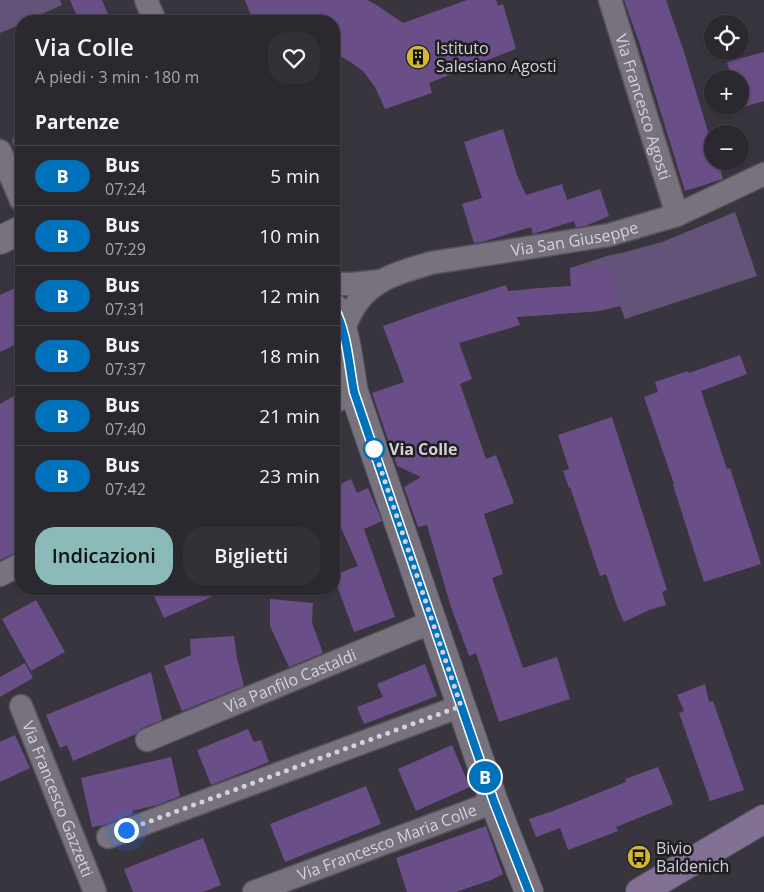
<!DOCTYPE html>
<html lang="it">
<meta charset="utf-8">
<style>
body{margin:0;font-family:"Open Sans",sans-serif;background:#333037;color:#f1f3f6;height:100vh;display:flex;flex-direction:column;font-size:19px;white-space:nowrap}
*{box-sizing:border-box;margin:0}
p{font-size:16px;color:#a6a6aa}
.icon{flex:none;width:28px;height:28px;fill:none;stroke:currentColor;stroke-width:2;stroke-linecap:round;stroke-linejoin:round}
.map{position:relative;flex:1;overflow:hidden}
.details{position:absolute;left:15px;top:15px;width:325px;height:580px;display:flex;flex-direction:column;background:#2b282f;border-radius:20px;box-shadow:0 1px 4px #0004,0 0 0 1px #47444b}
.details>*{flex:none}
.badge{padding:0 10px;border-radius:16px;font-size:18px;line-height:32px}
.fabs{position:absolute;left:704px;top:15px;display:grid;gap:10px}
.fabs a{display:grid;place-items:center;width:45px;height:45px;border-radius:50%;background:#2b282f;box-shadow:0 1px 4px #0004,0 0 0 1px #47444b;font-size:25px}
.you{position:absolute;width:25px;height:25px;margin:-12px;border:4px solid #fff;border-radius:50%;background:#1a73e8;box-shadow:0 0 0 8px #1a73e833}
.map>.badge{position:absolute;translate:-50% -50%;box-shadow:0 0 0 2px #fff}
h2{padding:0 20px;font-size:19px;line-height:45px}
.round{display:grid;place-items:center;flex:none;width:52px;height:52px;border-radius:20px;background:#333037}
.headline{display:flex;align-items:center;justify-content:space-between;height:85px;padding:0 20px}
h1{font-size:24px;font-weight:600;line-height:38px}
.button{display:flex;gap:10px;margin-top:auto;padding:10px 20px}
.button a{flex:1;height:58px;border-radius:20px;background:#8bbbb9;color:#111;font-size:20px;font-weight:600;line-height:58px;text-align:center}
.button a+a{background:#333037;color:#f1f3f6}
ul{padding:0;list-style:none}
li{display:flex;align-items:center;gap:15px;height:60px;padding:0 20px;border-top:1px solid #47444b}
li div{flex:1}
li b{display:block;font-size:19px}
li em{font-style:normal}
li .badge{min-width:55px;font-weight:700;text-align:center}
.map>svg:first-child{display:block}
</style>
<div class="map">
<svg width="764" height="892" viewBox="0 0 764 892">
<rect width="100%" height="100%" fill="#39353f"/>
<path fill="#645378" d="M0,0H60L62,5L26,21H21V24L0,33Z
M735,212L757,276L625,319L620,306L599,311L529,316L527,289L571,286L570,268L607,256L622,253L662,242Z"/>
<path fill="#6a4e88" d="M70,0H102L111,21H79Z
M245,0H367L375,4L403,23L467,0H496L498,6L503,4L516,49L429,83L432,93L385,109L375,87L363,71L349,61L334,53V21H253Z
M624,0H666L684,52L712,145V161H718L723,179L685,191L640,45Z
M764,52V101L740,108V79H732L727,62Z
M503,129L517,175L526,195L562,184L567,200L600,189L609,216L585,226L576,227L574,221L533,234L531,227L482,242L474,243L462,204L482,198L464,142Z
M611,266L620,306L599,308V311L517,317L520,325L459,343L472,379L460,384L486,459L496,455L514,503L484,514L503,574L492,578L523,668L557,657L570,699L499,722L476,653L469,656L450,604L427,525L418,527L404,487L421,477L397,466L372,393L404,382L383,326L439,306L506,285L508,291L571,286L570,268Z
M15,288L21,300V342L0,352V295Z
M740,355L747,374L701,391L727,469L730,468L761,564L704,582L673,485L674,484L644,397L658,392L655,382L688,371L689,373Z
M21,392V550L0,560V404Z
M612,417L667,590L662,592L666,605L649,610L624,622L618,609L606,574L600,576L570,487L569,488L563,471L569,469L558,435Z
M351,479L357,493L368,488L382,521L364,529L395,617L354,632L334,577V575L358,566L334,512V487Z
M151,589H229L164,618Z
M270,599L313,603L312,623L323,653L289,667L270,626Z
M36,600L65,652L31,671L2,619Z
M234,636L237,658L244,686L182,711L164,666L191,655L190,639Z
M25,663L33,678L0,697V677Z
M425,664L437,696L364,724L357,707L383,697L377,684Z
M151,672L162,720L142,728L136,734L73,761L67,745L60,748L46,715Z
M705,684L709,702L713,701L744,790L710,801L679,713L684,711L677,695Z
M248,729L254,742L261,740L269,762L211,785L197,750Z
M15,735L30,768L0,782V742Z
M452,745L470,787L416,811L398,769Z
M171,757L180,796L157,805L132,811L133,814L104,825L92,827L81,778Z
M658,767L673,804L616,827L618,831L568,850L560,828L536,837L529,819L553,811L626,782L625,779Z
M366,786L381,824L285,862L270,824Z
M486,826L503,874L491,880L456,892H407L396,858Z
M203,838L221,885L203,892H133L124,869Z"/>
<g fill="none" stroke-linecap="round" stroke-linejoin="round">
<g stroke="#56535b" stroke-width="14">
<path id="service" d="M19,141L21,142"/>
</g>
<g stroke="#56535b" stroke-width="25">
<g id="minor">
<path d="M146,0L155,21"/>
<path id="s1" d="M610,0L677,215"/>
<path d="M0,151L21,200"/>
<path d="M334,284H352L380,281"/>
<path id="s2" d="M343,330C347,321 351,311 357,303C374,278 404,271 431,263L609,235L677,215L764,174"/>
<path d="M334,402L354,392"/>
<path d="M0,575L21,564"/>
<path id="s3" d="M21,706L95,892"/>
<path id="s4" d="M147,740L432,622"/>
<path d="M108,837L461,706"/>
<path id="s5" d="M254,892L494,802"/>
</g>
</g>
<g stroke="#56535b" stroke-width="30">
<path id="tertiary" d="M0,240L21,230
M334,308C347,331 349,366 354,392L494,802L529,892"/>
</g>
<g stroke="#56535b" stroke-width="30">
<path id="secondary" d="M640,892L764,819"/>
</g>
<use href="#service" stroke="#77727d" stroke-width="11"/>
<use href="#minor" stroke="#77727d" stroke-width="22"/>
<use href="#tertiary" stroke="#77727d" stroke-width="28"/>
<use href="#secondary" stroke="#827095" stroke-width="28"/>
</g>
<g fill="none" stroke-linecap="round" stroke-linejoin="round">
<g stroke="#fff" stroke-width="11">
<path id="line" d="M334,308C347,331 349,366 354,392L494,802L529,892"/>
</g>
<use href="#line" stroke="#0072bc" stroke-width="8"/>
<path stroke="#d4d2d8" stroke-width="5" stroke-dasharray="0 9" d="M126,830L461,706L374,449"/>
</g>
<defs>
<g id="building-disc" transform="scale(1.25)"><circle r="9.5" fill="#d4b635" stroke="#1f1e22"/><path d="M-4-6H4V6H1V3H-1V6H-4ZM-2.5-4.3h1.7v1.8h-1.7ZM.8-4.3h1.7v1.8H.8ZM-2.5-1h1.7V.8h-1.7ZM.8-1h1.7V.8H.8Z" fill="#111"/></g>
<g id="bus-disc" transform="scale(1.25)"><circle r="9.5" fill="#d4b635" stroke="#1f1e22"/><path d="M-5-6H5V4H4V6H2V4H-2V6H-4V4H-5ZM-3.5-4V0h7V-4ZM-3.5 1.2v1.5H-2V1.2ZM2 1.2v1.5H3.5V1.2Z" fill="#111"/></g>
</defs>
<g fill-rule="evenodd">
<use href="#building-disc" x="418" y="57"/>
<use href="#bus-disc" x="639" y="857"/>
</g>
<circle fill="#fff" stroke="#0072bc" stroke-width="2.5" cx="374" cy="449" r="10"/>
<g text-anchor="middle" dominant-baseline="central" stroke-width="5" stroke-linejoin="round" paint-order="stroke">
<g font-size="16" fill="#d4d2d8" stroke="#1f1e22" text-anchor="start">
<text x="436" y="48">Istituto<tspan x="436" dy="18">Salesiano Agosti</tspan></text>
<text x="656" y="848">Bivio<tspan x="656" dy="18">Baldenich</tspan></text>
</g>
<g font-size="16" fill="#d4d2d8" stroke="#1f1e22">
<text stroke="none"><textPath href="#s1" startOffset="112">Via Francesco Agosti</textPath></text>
<text stroke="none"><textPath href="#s2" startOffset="262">Via San Giuseppe</textPath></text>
<text stroke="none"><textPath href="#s4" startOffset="155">Via Panfilo Castaldi</textPath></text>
<text stroke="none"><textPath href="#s3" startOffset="100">Via Francesco Gazzetti</textPath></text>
<text stroke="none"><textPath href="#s5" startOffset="142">Via Francesco Maria Colle</textPath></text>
</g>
<g font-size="16" font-weight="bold" fill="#d4d2d8" stroke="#1f1e22" text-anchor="start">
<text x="389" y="449">Via Colle</text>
</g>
</g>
</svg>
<div class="fabs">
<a><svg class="icon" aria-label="locate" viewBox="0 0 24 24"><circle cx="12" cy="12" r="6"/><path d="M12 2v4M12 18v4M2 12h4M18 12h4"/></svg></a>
<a>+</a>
<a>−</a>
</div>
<div class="you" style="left:126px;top:830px"></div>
<b class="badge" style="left:485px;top:777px;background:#0072bc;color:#fff">B</b>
<section class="details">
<div class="headline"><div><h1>Via Colle</h1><p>A piedi · 3 min · 180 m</p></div><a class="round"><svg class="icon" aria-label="heart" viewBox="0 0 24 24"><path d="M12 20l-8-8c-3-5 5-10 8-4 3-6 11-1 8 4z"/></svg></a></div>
<h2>Partenze</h2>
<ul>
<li><span class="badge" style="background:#0072bc;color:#fff">B</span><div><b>Bus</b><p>07:24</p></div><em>5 min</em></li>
<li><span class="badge" style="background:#0072bc;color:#fff">B</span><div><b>Bus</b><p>07:29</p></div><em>10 min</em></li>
<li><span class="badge" style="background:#0072bc;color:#fff">B</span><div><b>Bus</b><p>07:31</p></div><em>12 min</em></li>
<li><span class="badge" style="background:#0072bc;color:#fff">B</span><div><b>Bus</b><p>07:37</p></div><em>18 min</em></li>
<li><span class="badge" style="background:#0072bc;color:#fff">B</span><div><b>Bus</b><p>07:40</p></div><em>21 min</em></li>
<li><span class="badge" style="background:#0072bc;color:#fff">B</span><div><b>Bus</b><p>07:42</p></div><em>23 min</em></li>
</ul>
<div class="button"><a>Indicazioni</a><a>Biglietti</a></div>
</section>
</div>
